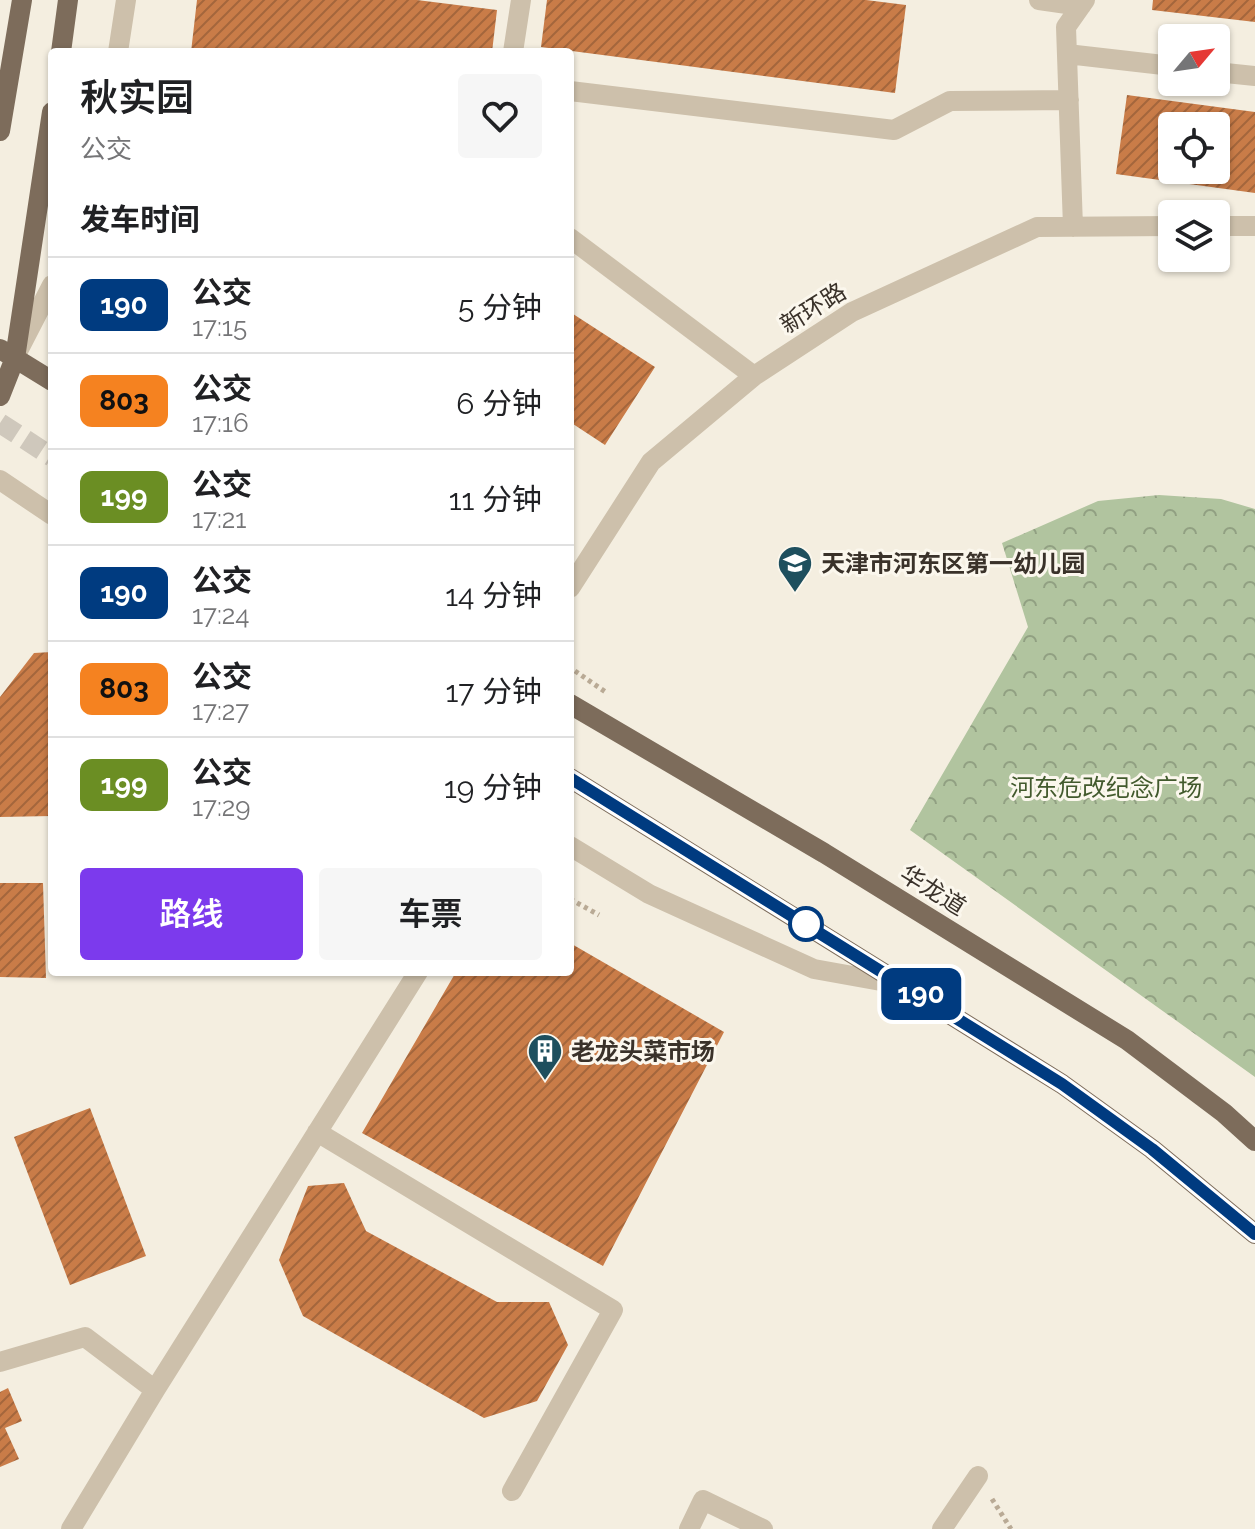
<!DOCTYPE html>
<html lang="zh">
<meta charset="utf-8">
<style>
body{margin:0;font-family:Raleway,"Noto Sans SC",sans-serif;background:#f6f6f6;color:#202124;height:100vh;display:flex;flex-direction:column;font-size:30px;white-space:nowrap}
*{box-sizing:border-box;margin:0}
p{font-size:26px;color:#757577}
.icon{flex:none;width:44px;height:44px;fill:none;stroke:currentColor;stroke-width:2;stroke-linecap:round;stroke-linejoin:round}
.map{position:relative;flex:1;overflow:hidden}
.panel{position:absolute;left:48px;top:48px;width:526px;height:928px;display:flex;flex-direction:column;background:#fff;border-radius:8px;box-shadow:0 2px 6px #0004}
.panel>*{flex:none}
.badge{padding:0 16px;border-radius:12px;font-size:28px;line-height:52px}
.needle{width:52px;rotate:61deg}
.buttons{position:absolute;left:1158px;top:24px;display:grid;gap:16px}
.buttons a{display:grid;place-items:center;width:72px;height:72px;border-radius:8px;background:#fff;box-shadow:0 2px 6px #0004;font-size:40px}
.map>.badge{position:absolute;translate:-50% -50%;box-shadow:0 0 0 4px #fff}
h2{padding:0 32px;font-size:30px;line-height:72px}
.round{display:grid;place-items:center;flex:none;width:84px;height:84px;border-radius:8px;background:#f6f6f6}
.headline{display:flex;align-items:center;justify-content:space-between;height:136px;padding:0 32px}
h1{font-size:38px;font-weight:600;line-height:60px}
.action{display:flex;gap:16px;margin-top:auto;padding:16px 32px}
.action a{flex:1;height:92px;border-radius:8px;background:#7c3aed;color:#fff;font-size:32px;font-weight:600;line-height:92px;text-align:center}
.action a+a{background:#f6f6f6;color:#202124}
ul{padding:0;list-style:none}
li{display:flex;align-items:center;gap:24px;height:96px;padding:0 32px;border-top:2px solid #e0e0e0}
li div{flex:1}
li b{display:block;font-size:30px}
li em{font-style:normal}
li .badge{min-width:88px;font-weight:700;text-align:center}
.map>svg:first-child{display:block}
</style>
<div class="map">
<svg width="1255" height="1529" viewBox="0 0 1255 1529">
<defs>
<pattern id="forest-crowns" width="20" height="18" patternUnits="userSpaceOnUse" patternTransform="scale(2)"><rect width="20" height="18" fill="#b1c49f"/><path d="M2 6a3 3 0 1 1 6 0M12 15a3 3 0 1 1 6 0" fill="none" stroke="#91a082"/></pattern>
<pattern id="building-hatch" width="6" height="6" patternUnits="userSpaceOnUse" patternTransform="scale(2)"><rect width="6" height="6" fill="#c97c48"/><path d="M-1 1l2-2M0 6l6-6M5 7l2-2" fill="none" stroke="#a4663c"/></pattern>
</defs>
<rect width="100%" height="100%" fill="#f4eee0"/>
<path fill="url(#forest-crowns)" d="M1159,495L1221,499L1255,509V1077L910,830L1028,627L1002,543L1098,501Z"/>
<path fill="url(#building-hatch)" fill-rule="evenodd" d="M197,0H417L497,10L492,52H191Z
M547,0H866L906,5L895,93L541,47Z
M1153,0H1255V22L1152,10Z
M1127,95L1255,112V193L1116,174ZM1172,126H1216V170H1172Z
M570,312L655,367L605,445L570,422Z
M52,652V816L0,817V697L34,653Z
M0,883H43L46,978L0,977Z
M570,943L724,1032L603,1266L362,1133L456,972H570Z
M90,1108L146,1256L70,1285L14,1137Z
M344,1183L366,1231L497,1302H549L568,1345L537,1401L484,1418L303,1316L279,1260L308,1186Z
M8,1388L22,1421L5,1428L19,1459L0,1467V1392Z"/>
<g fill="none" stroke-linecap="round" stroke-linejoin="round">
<path stroke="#cfc8bc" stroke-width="20" stroke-dasharray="20 10" stroke-linecap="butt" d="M0,423L52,457"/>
<path stroke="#b9aa95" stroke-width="5" stroke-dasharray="4 4" stroke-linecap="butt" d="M575,671L607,693
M570,899L599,915
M992,1499L1011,1529"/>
<path stroke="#cdc0ab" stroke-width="20" d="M1039,0L1081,6
M118,52L126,0
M513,52L521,0
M1067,54L1172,66
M1216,72L1255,76
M570,91L894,130L950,101L1069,100
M1216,226H1255
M1073,227L1066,27L1085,0
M570,238L754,376
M18,351L52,285
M0,480L52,515
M570,588L651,462L754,376L852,312L1037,227L1172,226
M570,846L649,894L814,969L903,985
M317,1132L613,1310L512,1491
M0,1362L85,1337L155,1390
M71,1529L155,1390L418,972
M689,1529L703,1500L763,1529
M942,1529L978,1476"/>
<path stroke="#7d6c5b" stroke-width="20" d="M61,52L68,0
M0,131L22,0
M0,349L52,381
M0,396L15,358L52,112
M570,704L824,853L1127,1040L1224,1113L1255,1141
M570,778L1062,1084L1152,1149L1255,1234"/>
</g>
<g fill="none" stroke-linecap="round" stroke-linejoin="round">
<g stroke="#fff" stroke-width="18">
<path id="line" d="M570,778L1062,1084L1152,1149L1255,1234"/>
</g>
<use href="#line" stroke="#003b80" stroke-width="12"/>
</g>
<defs>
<g id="school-pin" transform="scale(1.8)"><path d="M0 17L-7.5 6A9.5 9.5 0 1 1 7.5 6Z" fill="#1e4f5e" stroke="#fbf7ed"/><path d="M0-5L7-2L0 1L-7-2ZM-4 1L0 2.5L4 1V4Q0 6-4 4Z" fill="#fff"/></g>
<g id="building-pin" transform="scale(1.8)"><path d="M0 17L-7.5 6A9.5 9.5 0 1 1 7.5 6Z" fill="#1e4f5e" stroke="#fbf7ed"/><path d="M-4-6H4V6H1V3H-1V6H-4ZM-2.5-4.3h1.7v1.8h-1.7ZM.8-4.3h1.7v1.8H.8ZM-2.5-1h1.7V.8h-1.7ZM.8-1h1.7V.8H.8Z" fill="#fff"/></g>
</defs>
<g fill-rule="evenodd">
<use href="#school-pin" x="795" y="563"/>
<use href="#building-pin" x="545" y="1051"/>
</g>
<circle fill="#fff" stroke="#003b80" stroke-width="4" cx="806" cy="924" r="16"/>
<g text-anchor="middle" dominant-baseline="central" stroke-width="6" stroke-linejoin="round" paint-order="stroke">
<g font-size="24" fill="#3a322a" stroke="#fbf7ed">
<text transform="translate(813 308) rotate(-32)">新环路</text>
<text transform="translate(933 890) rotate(32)">华龙道</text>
</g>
<g font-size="24" font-weight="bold" fill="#3a322a" stroke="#fbf7ed" text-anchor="start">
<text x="821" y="563">天津市河东区第一幼儿园</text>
<text x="571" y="1051">老龙头菜市场</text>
</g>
<g font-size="24" fill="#425a2d" stroke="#fbf7ed">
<text x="1106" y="787">河东危改纪念广场</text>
</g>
</g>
</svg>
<div class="buttons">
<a><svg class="needle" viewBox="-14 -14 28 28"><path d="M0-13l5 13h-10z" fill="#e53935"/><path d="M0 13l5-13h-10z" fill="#757577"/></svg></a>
<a><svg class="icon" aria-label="locate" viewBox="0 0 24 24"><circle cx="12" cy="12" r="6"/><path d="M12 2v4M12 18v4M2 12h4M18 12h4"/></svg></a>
<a><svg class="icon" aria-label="layers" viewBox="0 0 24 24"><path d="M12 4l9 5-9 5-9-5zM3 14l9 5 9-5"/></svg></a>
</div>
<b class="badge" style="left:921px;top:994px;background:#003b80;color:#fff">190</b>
<section class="panel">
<div class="headline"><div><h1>秋实园</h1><p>公交</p></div><a class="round"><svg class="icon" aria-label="heart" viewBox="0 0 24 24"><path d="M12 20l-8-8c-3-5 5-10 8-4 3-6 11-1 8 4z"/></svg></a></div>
<h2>发车时间</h2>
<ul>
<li><span class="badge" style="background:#003b80;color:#fff">190</span><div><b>公交</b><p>17:15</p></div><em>5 分钟</em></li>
<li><span class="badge" style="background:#f58220;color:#111">803</span><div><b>公交</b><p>17:16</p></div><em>6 分钟</em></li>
<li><span class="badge" style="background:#6b8e23;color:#fff">199</span><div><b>公交</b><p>17:21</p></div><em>11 分钟</em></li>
<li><span class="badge" style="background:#003b80;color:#fff">190</span><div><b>公交</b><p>17:24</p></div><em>14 分钟</em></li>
<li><span class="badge" style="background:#f58220;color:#111">803</span><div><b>公交</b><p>17:27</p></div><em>17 分钟</em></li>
<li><span class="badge" style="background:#6b8e23;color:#fff">199</span><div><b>公交</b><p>17:29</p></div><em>19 分钟</em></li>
</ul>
<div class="action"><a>路线</a><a>车票</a></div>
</section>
</div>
